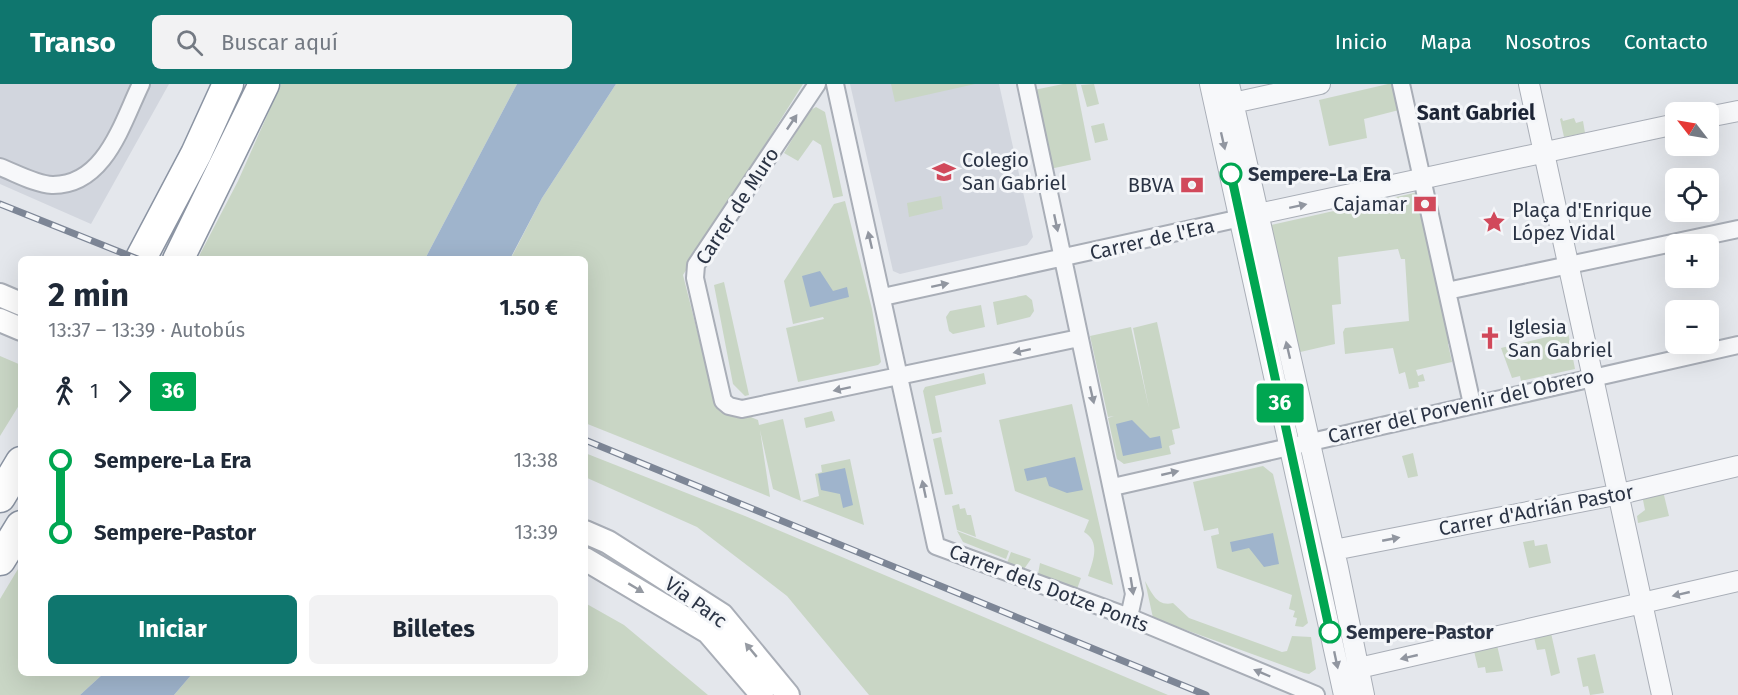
<!DOCTYPE html>
<html lang="es">
<meta charset="utf-8">
<style>
body{margin:0;font-family:"Fira Sans",sans-serif;background:#f2f2f3;color:#1f2937;height:100vh;display:flex;flex-direction:column;font-size:22px;white-space:nowrap}
*{box-sizing:border-box;margin:0}
p{font-size:20px;color:#747a83}
.icon{flex:none;width:33px;height:33px;fill:none;stroke:currentColor;stroke-width:2;stroke-linecap:round;stroke-linejoin:round}
.map{position:relative;flex:1;overflow:hidden}
.sheet{position:absolute;left:18px;top:172px;width:570px;height:420px;display:flex;flex-direction:column;background:#fff;border-radius:9px;box-shadow:0 6px 24px #0002}
.sheet>*{flex:none}
.badge{padding:0 12px;border-radius:4px;font-size:21px;line-height:39px}
.needle{width:39px;rotate:301deg}
.fabs{position:absolute;left:1665px;top:18px;display:grid;gap:12px}
.fabs a{display:grid;place-items:center;width:54px;height:54px;border-radius:9px;background:#fff;box-shadow:0 6px 24px #0002;font-size:30px}
.map>.badge{position:absolute;translate:-50% -50%;box-shadow:0 0 0 3px #fff}
.legs{display:flex;align-items:center;gap:9px;height:66px;padding:0 30px;font-size:20px}
.legs p{margin-inline-start:auto}
.overview{display:flex;align-items:center;justify-content:space-between;height:102px;padding:0 30px}
h1{font-size:33px;font-weight:700;line-height:45px}
.cta{display:flex;gap:12px;margin-top:auto;padding:12px 30px}
.cta a{flex:1;height:69px;border-radius:9px;background:#0f766e;color:#fff;font-size:24px;font-weight:700;line-height:69px;text-align:center}
.cta a+a{background:#f2f2f3;color:#1f2937}
ul{padding:0 30px;list-style:none}
li{display:flex;align-items:center;gap:21px;height:72px;font-size:22px}
li i{display:grid;place-items:center;width:9px;height:100%;margin:0 8px;background:currentColor}
li i::after{content:'';width:15px;height:15px;margin:-8px;border:4px solid;border-radius:50%;background:#fff}
li p{margin-inline-start:auto}
li:first-child i{background:linear-gradient(#0000 50%,currentColor 0)}
li:last-child i{background:linear-gradient(currentColor 50%,#0000 0)}
header{display:flex;align-items:center;gap:36px;box-sizing:border-box;height:84px;padding:0 30px;background:#0f766e;color:#fff}
header strong{font-size:28px}
nav{display:flex;gap:33px;margin-inline-start:auto;font-size:21px}
.search{width:420px;height:54px;background:#f2f2f3;display:flex;align-items:center;gap:15px;box-sizing:border-box;padding:0 21px;border-radius:9px;color:#747a83;font-size:22px}
.map>svg:first-child{display:block}
</style>
<header>
<strong>Transo</strong>
<div class="search"><svg class="icon" aria-label="search" viewBox="0 0 24 24"><circle cx="10" cy="10" r="6"/><path d="M15 15l6 6"/></svg>Buscar aquí</div>
<nav><a>Inicio</a><a>Mapa</a><a>Nosotros</a><a>Contacto</a></nav>
</header>
<div class="map">
<svg width="1738" height="611" viewBox="0 0 1738 611">
<rect width="100%" height="100%" fill="#e4e7ec"/>
<path fill="#d2d6de" d="M0,0H169L91,140L0,100Z
M850,0H999L1033,153L1027,161L900,190L893,187Z"/>
<path fill="#c9d6c5" d="M281,0H517L425,175L197,176L238,97Z
M616,0H803L683,191L715,318L758,336L759,341L783,335L801,417L773,405L760,346L770,413L585,339V176H510L542,114Z
M891,0H975L895,18Z
M1063,0H1076L1091,76L1050,85L1034,6Z
M1094,0L1099,20L1087,23L1081,1Z
M1388,0H1394L1399,26L1364,35L1367,54L1329,62L1319,16Z
M816,23L825,28L843,112L833,114L821,61L813,56L798,77L784,69L809,27Z
M1562,34L1563,37L1574,34L1576,39L1583,37L1585,49L1564,53L1560,35Z
M1104,39L1108,56L1095,59L1091,42Z
M1423,107L1454,258L1448,260L1452,278L1416,286L1418,292L1423,290L1425,297L1418,298L1419,303L1409,305L1405,288L1399,290L1393,264L1345,270L1343,248L1345,244L1409,237L1405,175H1401L1398,165L1338,173L1341,220L1332,221L1335,260L1296,269L1267,142Z
M941,112L943,125L909,133L907,119Z
M845,117L872,225L881,278L878,281L798,298L786,244L824,235L823,233L793,240L784,197L834,120Z
M724,198L749,311L745,312L733,300L714,201Z
M1026,211L1032,216L1034,227L1030,233L997,241L993,218Z
M981,221L985,243L953,250L949,247L946,233L950,227Z
M1157,238L1180,344L1172,346L1175,360L1169,362L1171,370L1124,380L1117,375L1108,334L1114,332L1108,333L1090,252L1131,243L1149,324L1133,244Z
M1568,248L1575,285L1521,297L1520,292L1512,294L1501,264Z
M0,272L21,281V318L0,352Z
M984,289L986,300L935,312L942,348L932,350L923,307L925,303Z
M1072,320L1113,501L1088,492C1093,477 1101,458 1084,448L1089,436L1015,407L999,336Z
M832,327L835,337L806,344L804,334Z
M941,353L953,410L945,411L933,355Z
M585,369L745,432L1168,611H869L787,512L697,443L585,393Z
M1413,369L1418,392L1408,394L1402,372Z
M850,375L864,441L802,417L819,412L815,390L822,388L821,381Z
M1263,382L1273,390L1308,539L1303,543L1295,542L1297,534L1293,533L1295,527L1289,525L1292,511L1217,484L1211,452L1219,450L1218,444L1204,447L1193,398Z
M1663,407L1669,432L1638,439L1637,432L1645,426L1642,411Z
M959,420L960,425L965,424L967,431H971L976,453L957,446L952,422Z
M957,447L1009,467L1006,475L963,458Z
M1534,456L1535,462L1547,460L1551,479L1529,484L1523,458Z
M1011,468L1031,475L1024,485L1007,479Z
M1040,479L1081,494L1077,505L1038,490Z
M21,480V590H103L80,611H0V515Z
M1145,497C1152,509 1157,523 1173,519L1189,534L1282,568L1287,567L1292,552L1311,553L1316,585L1309,590L1304,589L1153,534Z
M585,519L624,541L708,611H174L192,590H585Z
M1551,549L1560,589L1551,592L1545,565L1537,566L1534,553Z
M1497,561L1503,587L1486,589L1485,583L1478,584L1474,567Z
M1595,570L1604,609L1590,611L1588,602L1583,603L1577,574Z"/>
<path fill="#9fb4cc" d="M517,0H616L542,114L510,175H425Z
M820,187L833,207L847,203L849,213L810,223L802,192Z
M1132,336L1150,354L1160,352L1162,364L1123,372L1116,340Z
M1075,373L1083,406L1067,409L1049,402L1046,393L1027,397L1024,385Z
M845,384L853,421L843,424L840,410L821,406L818,390Z
M1273,449L1279,480L1264,483L1249,464L1232,468L1230,458Z
M103,590H192L174,611H80Z"/>
<g fill="none" stroke-linecap="round" stroke-linejoin="round">
<g stroke="#a9aeb7" stroke-width="20">
<path id="minor" d="M817,0L696,181L695,194L723,317L729,322L742,325L1079,254
M835,0L936,462L1129,533L1316,611
M1026,0L1134,510L1129,533
M1401,0L1472,320
M0,83C16,89 35,100 52,101C105,102 122,39 141,0
M1447,207L1738,145
M883,213L1241,134
M1113,403L1738,261"/>
</g>
<g stroke="#a9aeb7" stroke-width="22">
<path id="tertiary" d="M1210,0L1344,611
M1229,0L1338,484L1364,611
M1529,0L1662,611
M1233,19L1320,0
M1708,33L1738,27
M1244,133L1676,40
M1334,466L1620,410L1738,382
M1352,596L1359,584L1738,497"/>
</g>
<g stroke="#a9aeb7" stroke-width="26">
<path id="secondary" d="M0,211L21,220
M0,236L21,245
M585,448L608,458L722,531L788,611
M585,475L708,548L762,611"/>
</g>
<g stroke="#8b94a3" stroke-width="33">
<path id="motorway" d="M140,176L196,70L228,0
M178,176L264,0
M0,413L21,378
M0,476L21,442"/>
</g>
<use href="#minor" stroke="#f7f8fa" stroke-width="16"/>
<use href="#tertiary" stroke="#f7f8fa" stroke-width="20"/>
<use href="#secondary" stroke="#fff" stroke-width="22"/>
<use href="#motorway" stroke="#fff" stroke-width="30"/>
<g stroke="#7d8696" stroke-width="7">
<path id="rail" d="M0,120L140,176
M585,356L1206,611"/>
</g>
<use href="#rail" stroke="#f4f6f9" stroke-width="4.5" stroke-dasharray="14" stroke-linecap="butt"/>
</g>
<defs><path id="oneway-solid" d="M-6-.8H1V-3.2L6.5 0L1 3.2V.8H-6Z" transform="scale(1.5)"/></defs>
<g fill="#9196a0">
<use href="#oneway-solid" transform="translate(792 38) rotate(-56)"/>
<use href="#oneway-solid" transform="translate(1223 57) rotate(77)"/>
<use href="#oneway-solid" transform="translate(1298 122) rotate(-12)"/>
<use href="#oneway-solid" transform="translate(1056 139) rotate(78)"/>
<use href="#oneway-solid" transform="translate(870 156) rotate(-103)"/>
<use href="#oneway-solid" transform="translate(940 201) rotate(-12)"/>
<use href="#oneway-solid" transform="translate(1288 266) rotate(-103)"/>
<use href="#oneway-solid" transform="translate(1022 267) rotate(168)"/>
<use href="#oneway-solid" transform="translate(842 305) rotate(168)"/>
<use href="#oneway-solid" transform="translate(1092 311) rotate(77)"/>
<use href="#oneway-solid" transform="translate(1170 389) rotate(-13)"/>
<use href="#oneway-solid" transform="translate(924 405) rotate(-102)"/>
<use href="#oneway-solid" transform="translate(1391 455) rotate(-11)"/>
<use href="#oneway-solid" transform="translate(1132 502) rotate(81)"/>
<use href="#oneway-solid" transform="translate(1681 510) rotate(167)"/>
<use href="#oneway-solid" transform="translate(1409 573) rotate(167)"/>
<use href="#oneway-solid" transform="translate(1336 576) rotate(78)"/>
<use href="#oneway-solid" transform="translate(1262 589) rotate(-157)"/>
</g>
<g fill="#959aa2">
<use href="#oneway-solid" transform="translate(636 504) rotate(31)"/>
<use href="#oneway-solid" transform="translate(751 566) rotate(-130)"/>
</g>
<g fill="none" stroke-linecap="round" stroke-linejoin="round">
<g stroke="#fff" stroke-width="14">
<path id="line-1" d="M1231,90L1330,548"/>
</g>
<use href="#line-1" stroke="#00a651" stroke-width="9"/>
</g>
<defs>
<g id="school-bare" transform="scale(1.8)"><path d="M0-5L7-2L0 1L-7-2ZM-4 1L0 2.5L4 1V4Q0 6-4 4Z" fill="#d1495b" stroke="#f4f6f9" stroke-width="2.5" paint-order="stroke"/></g>
<g id="bank-bare" transform="scale(1.8)"><path d="M-6-4H6V4H-6ZM0-2.3a2.3 2.3 0 1 0 0 4.6a2.3 2.3 0 1 0 0-4.6Z" fill="#d1495b" stroke="#f4f6f9" stroke-width="2.5" paint-order="stroke"/></g>
<g id="sight-bare" transform="scale(1.8)"><path d="M0-6L1.8-2.2L6-1.7L2.9 1.2L3.7 5.4L0 3.3L-3.7 5.4L-2.9 1.2L-6-1.7L-1.8-2.2Z" fill="#d1495b" stroke="#f4f6f9" stroke-width="2.5" paint-order="stroke"/></g>
<g id="church-bare" transform="scale(1.8)"><path d="M-1.2-6h2.4v3.5h3.3v2.4h-3.3V6h-2.4V-.1h-3.3v-2.4h3.3Z" fill="#d1495b" stroke="#f4f6f9" stroke-width="2.5" paint-order="stroke"/></g>
</defs>
<g fill-rule="evenodd">
<use href="#school-bare" x="944" y="88"/>
<use href="#bank-bare" x="1192" y="101"/>
<use href="#bank-bare" x="1425" y="120"/>
<use href="#sight-bare" x="1494" y="138"/>
<use href="#church-bare" x="1490" y="254"/>
</g>
<g fill="#fff" stroke="#00a651" stroke-width="3">
<circle cx="1231" cy="90" r="10"/>
<circle cx="1330" cy="548" r="10"/>
</g>
<g text-anchor="middle" dominant-baseline="central" stroke-width="6" stroke-linejoin="round" paint-order="stroke">
<g font-size="20" fill="#2b3445" stroke="#f4f6f9" text-anchor="start">
<text x="962" y="76">Colegio<tspan x="962" dy="23">San Gabriel</tspan></text>
<text x="1174" y="101" text-anchor="end">BBVA</text>
<text x="1407" y="120" text-anchor="end">Cajamar</text>
<text x="1512" y="126">Plaça d'Enrique<tspan x="1512" dy="23">López Vidal</tspan></text>
<text x="1508" y="243">Iglesia<tspan x="1508" dy="23">San Gabriel</tspan></text>
</g>
<g font-size="20" font-weight="bold" fill="#2b3445" stroke="#f4f6f9" text-anchor="start">
<text x="1248" y="90">Sempere-La Era</text>
<text x="1346" y="548">Sempere-Pastor</text>
</g>
<g font-size="20" fill="#2b3445" stroke="#f4f6f9">
<text transform="translate(737 122) rotate(-57)">Carrer de Muro</text>
<text transform="translate(1152 155) rotate(-13)">Carrer de l'Era</text>
<text transform="translate(1461 322) rotate(-13)">Carrer del Porvenir del Obrero</text>
<text transform="translate(1536 426) rotate(-11)">Carrer d'Adrián Pastor</text>
<text transform="translate(1049 504) rotate(21)">Carrer dels Dotze Ponts</text>
<text transform="translate(696 518) rotate(36)">Via Parc</text>
</g>
<g font-size="21" font-weight="bold" fill="#1d2536" stroke="#f4f6f9">
<text x="1476" y="29">Sant Gabriel</text>
</g>
</g>
</svg>
<div class="fabs">
<a><svg class="needle" viewBox="-14 -14 28 28"><path d="M0-13l5 13h-10z" fill="#e53935"/><path d="M0 13l5-13h-10z" fill="#747a83"/></svg></a>
<a><svg class="icon" aria-label="locate" viewBox="0 0 24 24"><circle cx="12" cy="12" r="6"/><path d="M12 2v4M12 18v4M2 12h4M18 12h4"/></svg></a>
<a>+</a>
<a>−</a>
</div>
<b class="badge" style="left:1280px;top:319px;background:#00a651;color:#fff">36</b>
<section class="sheet">
<div class="overview"><div><h1>2 min</h1><p>13:37 – 13:39 · Autobús</p></div><b>1.50 €</b></div>
<div class="legs"><svg class="icon" aria-label="walk" viewBox="0 0 24 24"><circle cx="13" cy="4" r="2"/><path d="M13 8l-2 6 4 7M11 14l-3 7M7 12l3-4h3l4 4"/></svg>1<svg class="icon" aria-label="forward" viewBox="0 0 24 24"><path d="M9 5l7 7-7 7"/></svg><b class="badge" style="background:#00a651;color:#fff">36</b></div>
<ul>
<li><i style="color:#00a651"></i><b>Sempere-La Era</b><p>13:38</p></li>
<li><i style="color:#00a651"></i><b>Sempere-Pastor</b><p>13:39</p></li>
</ul>
<div class="cta"><a>Iniciar</a><a>Billetes</a></div>
</section>
</div>
